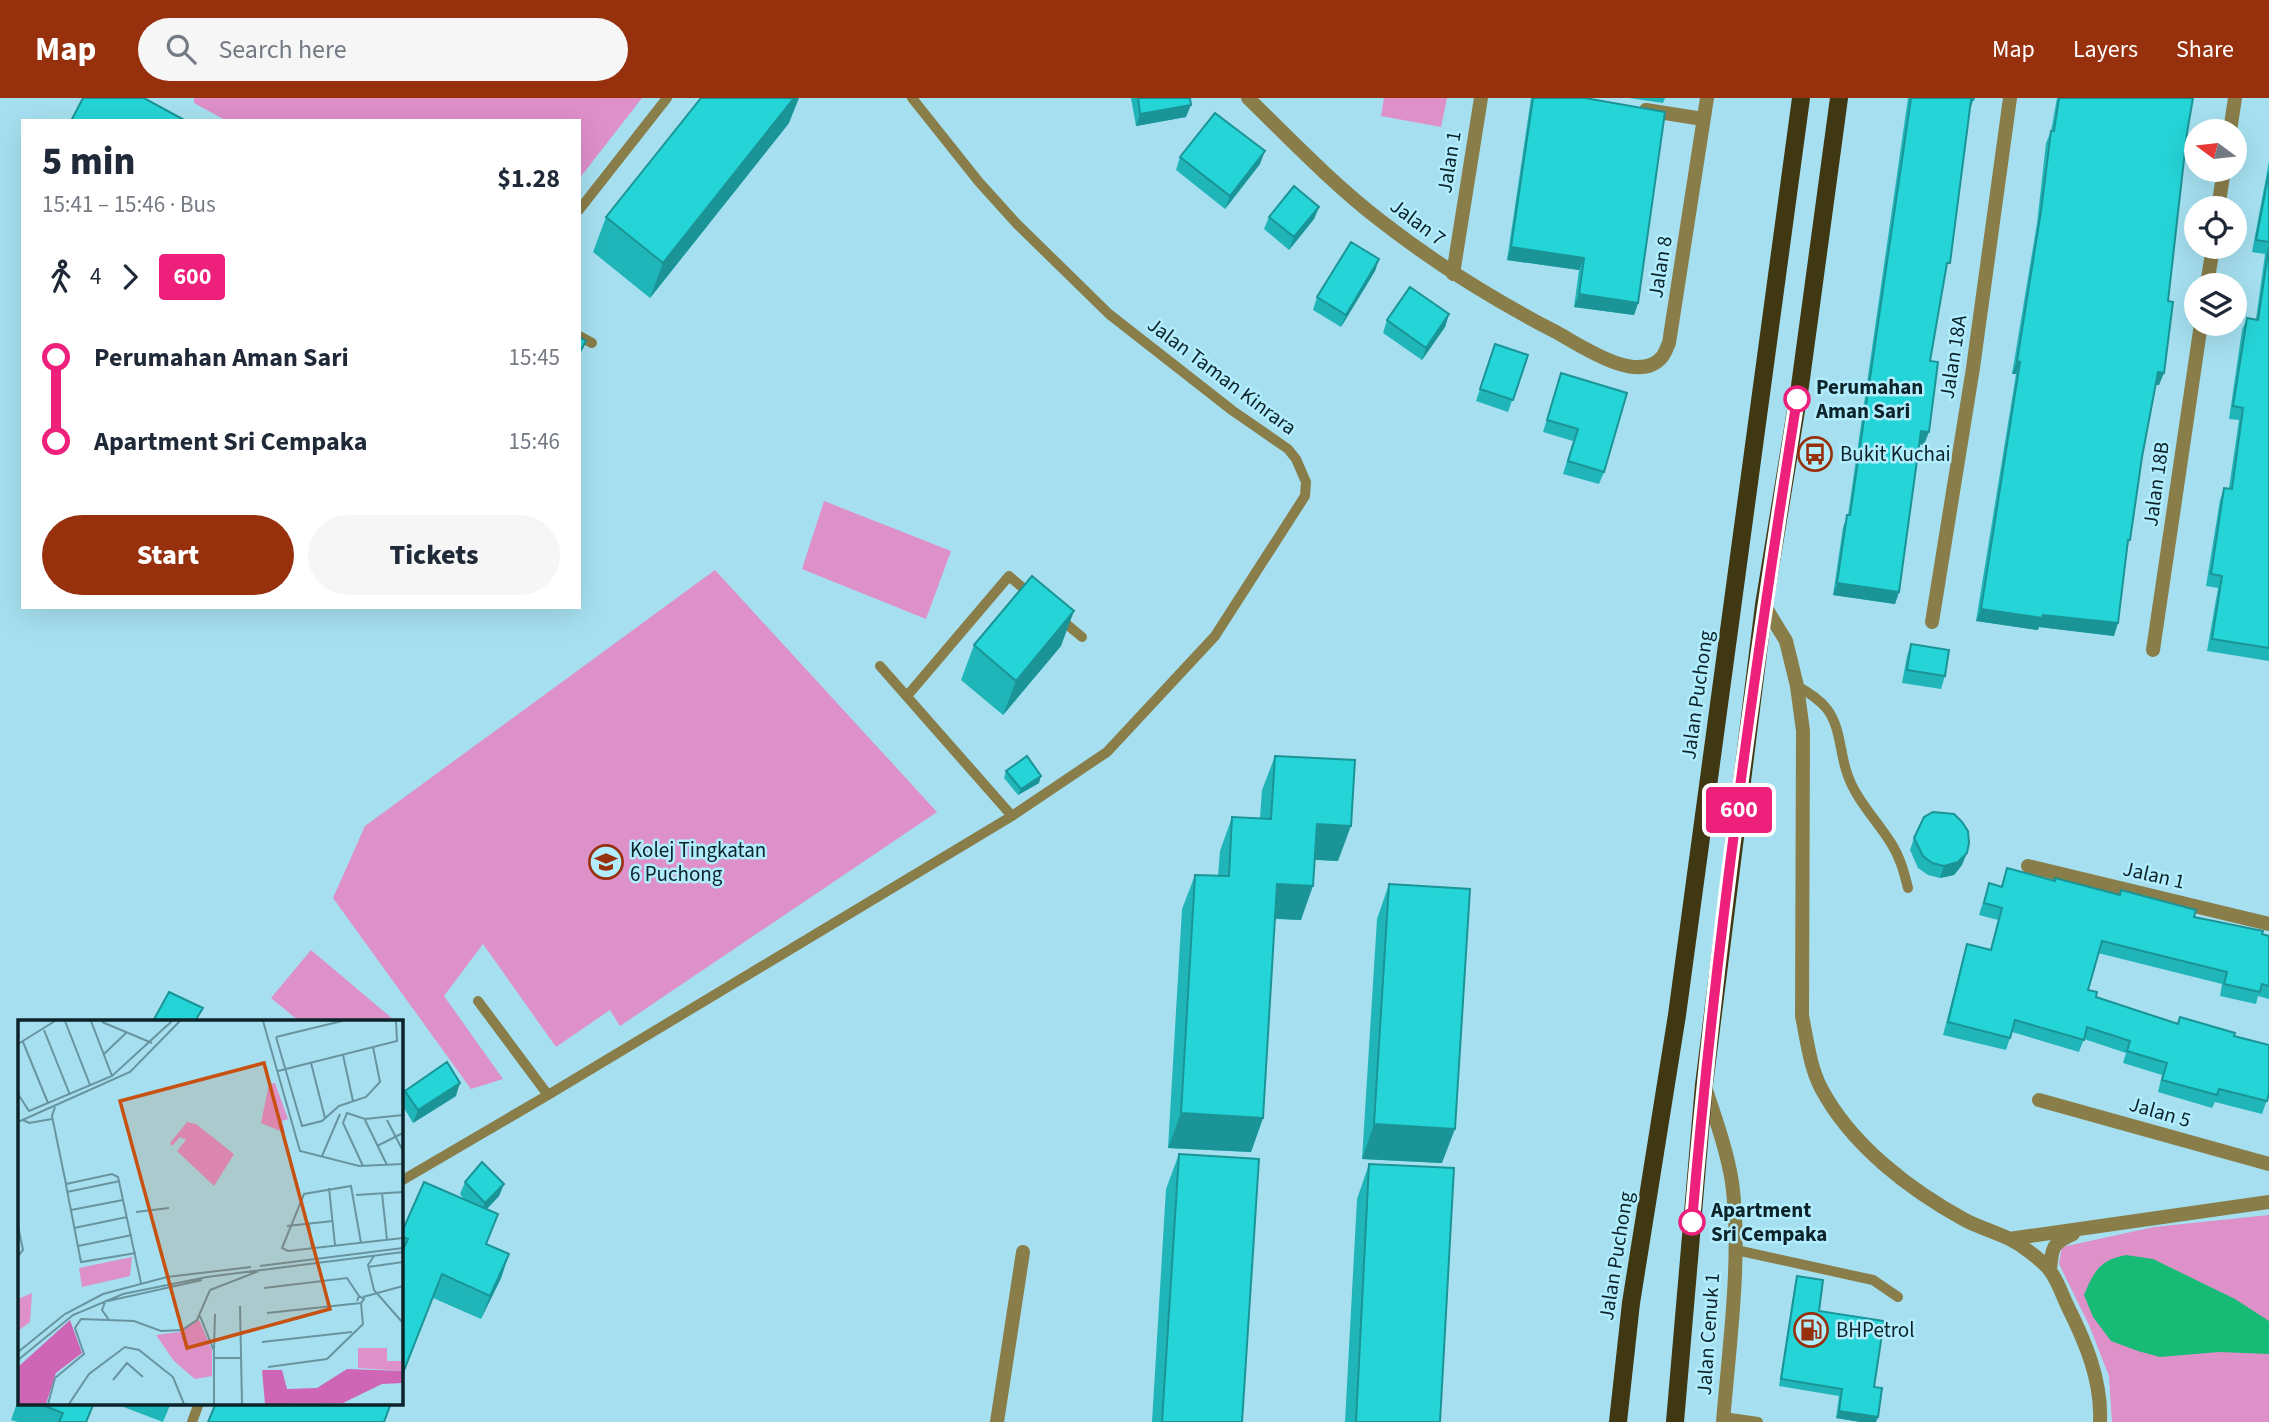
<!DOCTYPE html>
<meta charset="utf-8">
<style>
body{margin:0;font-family:"Source Sans 3",sans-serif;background:#f6f6f7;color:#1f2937;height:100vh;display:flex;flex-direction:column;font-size:26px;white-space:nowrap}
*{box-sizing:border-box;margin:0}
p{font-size:23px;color:#747a83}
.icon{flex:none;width:38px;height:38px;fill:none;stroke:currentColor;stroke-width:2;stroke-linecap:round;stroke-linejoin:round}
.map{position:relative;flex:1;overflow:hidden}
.sheet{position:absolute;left:21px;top:21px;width:560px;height:490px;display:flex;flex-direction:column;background:#fff;border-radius:0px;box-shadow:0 7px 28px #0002}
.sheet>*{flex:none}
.badge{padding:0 14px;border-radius:5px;font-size:24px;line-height:46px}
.needle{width:46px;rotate:285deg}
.controls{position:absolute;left:2184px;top:21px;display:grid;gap:14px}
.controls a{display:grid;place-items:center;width:63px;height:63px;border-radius:50%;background:#fff;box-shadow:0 7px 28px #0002;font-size:35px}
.map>.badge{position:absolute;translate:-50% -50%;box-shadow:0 0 0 4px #fff}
.legs{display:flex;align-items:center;gap:10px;height:77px;padding:0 21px;font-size:23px}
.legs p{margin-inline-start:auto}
.head{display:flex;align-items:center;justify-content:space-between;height:119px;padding:0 21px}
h1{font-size:38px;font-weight:800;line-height:52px}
.primary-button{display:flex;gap:14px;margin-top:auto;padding:14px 21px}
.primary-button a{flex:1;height:80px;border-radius:42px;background:#97300d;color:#fff;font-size:28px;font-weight:800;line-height:80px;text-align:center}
.primary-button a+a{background:#f6f6f7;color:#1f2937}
ul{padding:0 21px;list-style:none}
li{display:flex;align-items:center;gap:24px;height:84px;font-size:26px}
li i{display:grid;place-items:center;width:10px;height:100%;margin:0 9px;background:currentColor}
li i::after{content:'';width:18px;height:18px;margin:-9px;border:5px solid;border-radius:50%;background:#fff}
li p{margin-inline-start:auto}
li:first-child i{background:linear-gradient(#0000 50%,currentColor 0)}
li:last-child i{background:linear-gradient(currentColor 50%,#0000 0)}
header{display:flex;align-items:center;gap:42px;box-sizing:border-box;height:98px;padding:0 35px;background:#97300d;color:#fff}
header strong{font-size:33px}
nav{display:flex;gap:38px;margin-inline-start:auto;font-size:24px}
.search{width:490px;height:63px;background:#f6f6f7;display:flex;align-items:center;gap:18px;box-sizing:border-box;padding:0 24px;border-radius:38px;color:#747a83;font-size:26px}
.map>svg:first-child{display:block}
</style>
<header>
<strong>Map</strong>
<div class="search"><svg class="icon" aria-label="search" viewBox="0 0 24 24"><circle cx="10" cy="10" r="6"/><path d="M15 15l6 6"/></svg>Search here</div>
<nav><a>Map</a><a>Layers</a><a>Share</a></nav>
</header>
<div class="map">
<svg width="2269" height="1324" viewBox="0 0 2269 1324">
<rect width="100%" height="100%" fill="#a6e0f0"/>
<path fill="#de90c9" d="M194,0H642L579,81V23H227L194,5Z
M1384,0H1447L1441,29L1381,18Z
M824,403L951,453L926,521L802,471Z
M715,472L937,714L620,928L610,912L556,949L483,846L444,898L503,981L471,991L333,800L365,728Z
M311,852L394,922L299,923L271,900Z
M2269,1117V1324H2112L2109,1278L2089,1227L2059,1166L2062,1149L2154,1129Z"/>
<path fill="#18bb75" d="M2126,1157L2153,1161L2235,1201L2269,1223V1256L2219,1254L2160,1259L2138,1253L2111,1243L2093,1219L2084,1197C2094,1173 2100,1162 2126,1157Z"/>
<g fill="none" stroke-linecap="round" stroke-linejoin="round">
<path stroke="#897e4a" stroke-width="10" d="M579,112L667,0
M579,238L592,245
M1058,519L1082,539
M880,568L1012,718
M1797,588C1808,594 1819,601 1827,611C1840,628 1840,653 1846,672C1854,700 1876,721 1891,745C1900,759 1904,774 1908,790
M907,598L1009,478L1030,496
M478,903L548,997
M401,1083L548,997L1012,718L1107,654L1215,538L1305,398L1306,384L1296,361L1288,351L1233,313L1109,216L1016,125L979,84L912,0
M1736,1152L1873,1182L1898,1199
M1723,1319L1758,1324
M192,1324L199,1305"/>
<path stroke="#897e4a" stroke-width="14" d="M1248,0C1291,42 1333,86 1381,123C1436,166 1494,202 1556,234C1580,247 1638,288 1662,259C1665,256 1667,249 1669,245L1707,0
M1646,12L1703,21
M2230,33L2235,0
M2218,110L2224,72
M1453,176L1481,0
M2207,187L2213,149
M1764,507L1786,543L1797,588L1803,633L1802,918C1807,942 1810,969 1821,990C1851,1047 1910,1092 1965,1122C1986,1133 2009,1137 2027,1152C2035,1158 2046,1166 2051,1174C2058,1184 2062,1196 2067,1207C2085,1243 2102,1282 2100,1324
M1932,524L1973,270L2010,0
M2153,552L2201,226
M2028,768L2269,826
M1706,992C1716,1022 1727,1053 1732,1084C1742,1158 1729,1249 1723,1324
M2039,1002L2269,1066
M2009,1141L2269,1104
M2050,1172C2052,1150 2052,1145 2073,1136
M997,1324L1023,1154"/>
<path stroke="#403813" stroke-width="18" d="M1618,1324L1631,1205L1677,917L1801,0
M1675,1324L1704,987L1764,507L1800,288L1839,0"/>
</g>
<path fill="#20b6b9" d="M1131,0H1190L1186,19L1136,28Z
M1531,0H1585L1638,205L1634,217L1574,209L1579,172L1507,162Z
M1629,0H1665L1663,5Z
M1908,0H1974L1970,12L1945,178L1930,263L1924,347L1920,346L1899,494L1895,506L1833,497L1843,429L1848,417Z
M2057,0H2193L2187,35L2159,287H2155L2142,359L2114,538L2039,529L2038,532L1976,523L2016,276H2012L2037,125L2046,45L2051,33Z
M789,25L650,200L593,154L606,119Z
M1180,59L1260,66L1225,111L1176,72Z
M2269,63V563L2207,553L2218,490L2206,488L2220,402L2224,390H2229L2239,322L2229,321L2242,232L2247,220L2256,221L2265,156L2252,154Z
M1319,109L1314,121L1289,152L1264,131L1269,119Z
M1379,161L1375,173L1341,229L1313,212L1317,199Z
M1449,216L1445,229L1422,262L1383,235L1387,222Z
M1495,246L1528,257L1508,314L1476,303Z
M1561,275L1604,374L1599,386L1563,376L1573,343L1543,334Z
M1911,546L1945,578L1941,591L1902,585L1907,558Z
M974,547L1061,548L1003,617L961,582Z
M1275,658L1338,763L1315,762L1301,822L1275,821L1263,1020L1251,1054L1168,1050L1182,811L1195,777L1218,778L1220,753L1232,719L1260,720L1262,692Z
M1006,673L1039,685L1018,697L1004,680Z
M1914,740L1962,767L1954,777L1940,780L1928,777L1918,770L1910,752Z
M2007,770L2269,838V901L2258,898L2256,906L2220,898L2222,886L2098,855L2088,892L2096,899L2178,925L2269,947V999H2268L2262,1016L2215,1004L2212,1010L2158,994L2162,977L2123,965L2126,955L2084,941L2079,954L2012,934L2006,952L1943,937L1963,859L1967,846L1990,852L1998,822L1979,817L1989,785L2001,788Z
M1389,786L1442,1065L1362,1061L1377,821Z
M405,993L456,998L413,1025L401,1005Z
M1179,1056L1242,1324H1152L1166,1091Z
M1369,1066L1440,1324H1345L1357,1101Z
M465,1084L504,1086L499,1098L487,1111V1146L509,1156L501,1180L481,1221L433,1200L401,1282V1136L465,1102L460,1096Z
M1797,1178L1819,1213L1874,1289L1878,1319L1876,1324H1861L1836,1320L1839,1298L1779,1288L1795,1185Z
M19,1299V1305H94L87,1324H18L11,1322Z
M113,1305H171L163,1324Z"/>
<path fill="#1a9496" d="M794,0H799L789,25L650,200L663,165Z
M1191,7L1186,19L1136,28L1140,16Z
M1265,53L1260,66L1225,111L1230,98Z
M1319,109L1314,121L1289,152L1294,139Z
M1511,149L1584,160L1579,172L1507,162Z
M1379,161L1375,173L1341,229L1346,217Z
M1579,196L1638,205L1634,217L1574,209Z
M1449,216L1445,229L1422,262L1426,250Z
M2017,263L2020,264L2016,276H2012Z
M2158,274L2164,275L2159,287H2153Z
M1921,333L1929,334L1924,347L1917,346Z
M1837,485L1899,494L1895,506L1833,497Z
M1981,511L2043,517L2118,525L2114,538L2039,529L2038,532L1976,523Z
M1074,513L1061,548L1003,617L1016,583Z
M1041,678L1039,685L1018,697L1021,691Z
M1317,726L1351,728L1338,763L1304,761Z
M1967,755L1962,767L1954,777L1940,780L1944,768Z
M1277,786L1313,788L1301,822L1265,820Z
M460,985L456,998L413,1025L418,1012Z
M1181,1015L1263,1020L1251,1054L1168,1050Z
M1374,1026L1455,1031L1442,1065L1362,1061Z
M504,1086L499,1098L481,1117L485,1105Z
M509,1156L501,1180L481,1221L490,1198Z
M1839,1313L1878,1319L1876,1324H1861L1836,1320Z"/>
<path fill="#25d4d7" stroke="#1a9496" stroke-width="2" d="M83,0H144L186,23H71Z
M701,0H794L663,165L606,119Z
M1138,0H1190L1191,7L1140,16Z
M1533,0H1585L1665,14L1638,205L1579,196L1584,160L1511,149Z
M1911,0H1974L1973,2H1971L1950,165H1947L1930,263L1938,264L1929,334L1921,333L1899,494L1837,485L1847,417H1850Z
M2059,0H2193L2187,35L2168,203L2173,204L2164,275L2158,274L2142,359L2130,442H2128L2118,525L2043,517L2042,520L1981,511L2020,264L2017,263L2041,113L2051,33H2054Z
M1215,15L1265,53L1230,98L1180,59Z
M2269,74V144L2256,142Z
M1294,88L1319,109L1294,139L1269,119Z
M1351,144L1379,161L1346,217L1317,199Z
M2269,148V550L2212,541L2222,478L2211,476L2224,390L2232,391L2243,310L2233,308L2247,220L2258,222Z
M1410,189L1449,216L1426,250L1387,222Z
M579,239L586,243L579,256Z
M1495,246L1528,257L1513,302L1480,291Z
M1561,275L1627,295L1604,374L1568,363L1578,331L1547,322Z
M1032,478L1074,513L1016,583L974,547Z
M1911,546L1949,552L1945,578L1907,572Z
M1027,658L1041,678L1021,691L1006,673Z
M1275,658L1355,662L1351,728L1317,726L1313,788L1277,786L1263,1020L1181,1015L1195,777L1229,778L1232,719L1271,721Z
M1933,714L1954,716L1962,724L1968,733L1969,745L1967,755L1958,764L1944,768L1932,765L1923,758L1914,740L1924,719Z
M2007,770L2055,783V780L2120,797L2121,792L2196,812L2194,819L2263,833L2262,836L2269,838V888L2262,886L2260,894L2224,886L2227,874L2102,843L2088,892L2097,894L2096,899L2178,926L2180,919L2235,935L2234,938L2269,947V995L2267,1003L2219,991L2217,997L2162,982L2167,965L2127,953L2130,943L2087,929L2084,942L2015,922L2010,940L1948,924L1967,846L1991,852L2002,810L1984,805L1989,785L2002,789Z
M1389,786L1470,791L1455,1031L1374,1026Z
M169,894L203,910L195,923H153Z
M447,964L460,985L418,1012L405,993Z
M1179,1056L1259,1061L1242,1324H1162Z
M482,1064L504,1086L485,1105L465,1084Z
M1369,1066L1454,1070L1440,1324H1356Z
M424,1084L498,1116L486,1146L509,1156L490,1198L442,1176L401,1280V1156L408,1141L401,1138V1136Z
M1797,1178L1823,1182L1819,1213L1884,1223L1874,1289L1882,1290L1878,1319L1839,1313L1842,1291L1781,1281Z
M37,1305H94L86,1324H59L63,1315Z
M216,1305H391L384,1324H208Z"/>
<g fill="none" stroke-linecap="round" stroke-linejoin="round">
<g stroke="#fff" stroke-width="16">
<path id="line-1" d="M1692,1124C1715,849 1754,574 1797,301"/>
</g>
<use href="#line-1" stroke="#ed207b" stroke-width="10"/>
</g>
<defs>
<g id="bus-ring" transform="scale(1.75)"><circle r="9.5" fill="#b2edfe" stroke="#97300d" stroke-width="1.5"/><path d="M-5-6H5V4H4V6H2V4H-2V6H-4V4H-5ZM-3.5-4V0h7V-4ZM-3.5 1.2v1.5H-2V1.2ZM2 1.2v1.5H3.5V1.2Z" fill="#97300d"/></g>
<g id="university-ring" transform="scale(1.75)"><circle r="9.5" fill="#b2edfe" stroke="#97300d" stroke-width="1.5"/><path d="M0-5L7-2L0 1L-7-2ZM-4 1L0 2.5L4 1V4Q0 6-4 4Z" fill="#97300d"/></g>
<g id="fuel-ring" transform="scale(1.75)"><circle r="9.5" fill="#b2edfe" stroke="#97300d" stroke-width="1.5"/><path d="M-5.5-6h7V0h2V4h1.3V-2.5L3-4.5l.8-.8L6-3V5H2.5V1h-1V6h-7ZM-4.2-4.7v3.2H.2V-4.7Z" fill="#97300d"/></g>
</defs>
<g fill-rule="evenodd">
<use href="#bus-ring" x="1815" y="356"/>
<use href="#university-ring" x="606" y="764"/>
<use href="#fuel-ring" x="1811" y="1232"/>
</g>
<g fill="#fff" stroke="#ed207b" stroke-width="3.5">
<circle cx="1797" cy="301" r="12"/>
<circle cx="1692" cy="1124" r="12"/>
</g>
<g text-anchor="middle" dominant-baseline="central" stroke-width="5" stroke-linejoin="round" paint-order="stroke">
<g font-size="21" fill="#0b2329" stroke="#b2edfe">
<text transform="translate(1449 64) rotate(-81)">Jalan 1</text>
<text transform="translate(1418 124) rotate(37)">Jalan 7</text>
<text transform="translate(1660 169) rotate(-81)">Jalan 8</text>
<text transform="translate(1953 259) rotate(-81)">Jalan 18A</text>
<text transform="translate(1222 278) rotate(37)">Jalan Taman Kinrara</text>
<text transform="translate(2156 386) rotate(-82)">Jalan 18B</text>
<text transform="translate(1697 597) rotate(-82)">Jalan Puchong</text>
<text transform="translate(2154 777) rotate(13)">Jalan 1</text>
<text transform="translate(2160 1014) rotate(16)">Jalan 5</text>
<text transform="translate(1616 1158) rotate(-81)">Jalan Puchong</text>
<text transform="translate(1708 1236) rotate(-86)">Jalan Cenuk 1</text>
</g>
<g font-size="21" font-weight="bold" fill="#0b2329" stroke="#b2edfe" text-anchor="start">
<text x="1816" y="289">Perumahan<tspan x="1816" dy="24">Aman Sari</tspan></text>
<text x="1711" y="1112">Apartment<tspan x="1711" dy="24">Sri Cempaka</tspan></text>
</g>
<g font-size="21" fill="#0b2329" stroke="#b2edfe" text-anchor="start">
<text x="1840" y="356">Bukit Kuchai</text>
<text x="630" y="752">Kolej Tingkatan<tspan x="630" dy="24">6 Puchong</tspan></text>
<text x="1836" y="1232">BHPetrol</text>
</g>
</g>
<g transform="translate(18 922)">
<rect width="385" height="385" fill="#a6e0f0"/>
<path d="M257,63L270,99L264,101L267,113L243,103L251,64ZM169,102L178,104L216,134L196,166L159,131L168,120L162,117L154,126L152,123ZM114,237L112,256L64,267L61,248ZM14,273L12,302L0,311V279ZM181,300L194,330V356L177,359L156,341L138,315L162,312ZM340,328H369V341H385V351L340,348Z" fill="#de90c9"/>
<path d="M52,300L64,333L38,353L28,384H1L0,347ZM329,349L385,351V363L364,364L325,383L247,384L244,350H264L269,369L299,368Z" fill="#ce66b5"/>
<path fill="none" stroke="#6894a0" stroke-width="2" d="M47,1L72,65M73,1L94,56M245,1L282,131L341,146L385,144M84,2L134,23M26,10L52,75M258,17L284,106L304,101L321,86L348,77L362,62L355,27M258,17L324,1M5,22L30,83M0,24L37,1M86,34L109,12M325,35L335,81M293,43L307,98M260,51L379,21L378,1M0,74L11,91L94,56L154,1M37,87L34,96L48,164L94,154L100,157L123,263M5,100L11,103L34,99M347,100L369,145M369,100L385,131M0,102L112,52L162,1M359,126L385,113M304,136L322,94M345,146L325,103L329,93L347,99L385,95M48,165L63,242L118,233M311,168L317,225M49,172L102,161M364,173L369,220M338,175L385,172M53,190L105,180M118,192L151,188M291,204L294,229M0,206L5,230L0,236M269,206L315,201M56,208L109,197M343,223L333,166L286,174L264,228L270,231L385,218M60,226L114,215M356,236L350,245L356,270L385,303M242,246L385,228M350,247L385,242M246,268L329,258L341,276M345,277L385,266M88,280L84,290L91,300M90,281L184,260M222,286L224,384M249,293L343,283L346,279L341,276L339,281M182,296L196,331V384M244,322L334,312M196,329L197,294M0,332L47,294L85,274L149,257L233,247M196,338H224M0,340L55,295L105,274L189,257L385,232M250,347L309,339L345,304L343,283M95,360L109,343L125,357M30,384L37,358L66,334L57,308L63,299L116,301L143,311L164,310L179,300L192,270L241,251M51,384L71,354L107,327L121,330L155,357L166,384"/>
<path fill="#c75110" fill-opacity="0.15" stroke="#c75110" stroke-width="3.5" d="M246,43L312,289L169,328L102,81Z"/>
<rect width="385" height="385" fill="none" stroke="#0b2329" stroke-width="3.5"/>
</g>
</svg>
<div class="controls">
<a><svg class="needle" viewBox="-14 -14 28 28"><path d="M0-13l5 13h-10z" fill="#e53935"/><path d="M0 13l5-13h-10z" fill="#747a83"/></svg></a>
<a><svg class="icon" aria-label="locate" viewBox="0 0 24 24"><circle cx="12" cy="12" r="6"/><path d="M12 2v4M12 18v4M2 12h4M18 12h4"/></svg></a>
<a><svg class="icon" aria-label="layers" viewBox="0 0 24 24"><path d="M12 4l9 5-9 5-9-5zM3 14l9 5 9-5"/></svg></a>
</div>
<b class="badge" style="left:1739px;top:712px;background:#ed207b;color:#fff">600</b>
<section class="sheet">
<div class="head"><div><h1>5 min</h1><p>15:41 – 15:46 · Bus</p></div><b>$1.28</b></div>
<div class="legs"><svg class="icon" aria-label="walk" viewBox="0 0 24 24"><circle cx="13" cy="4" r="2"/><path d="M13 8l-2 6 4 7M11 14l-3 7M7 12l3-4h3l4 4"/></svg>4<svg class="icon" aria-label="forward" viewBox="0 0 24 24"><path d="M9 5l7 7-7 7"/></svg><b class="badge" style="background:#ed207b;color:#fff">600</b></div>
<ul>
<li><i style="color:#ed207b"></i><b>Perumahan Aman Sari</b><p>15:45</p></li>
<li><i style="color:#ed207b"></i><b>Apartment Sri Cempaka</b><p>15:46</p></li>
</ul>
<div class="primary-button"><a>Start</a><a>Tickets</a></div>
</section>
</div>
